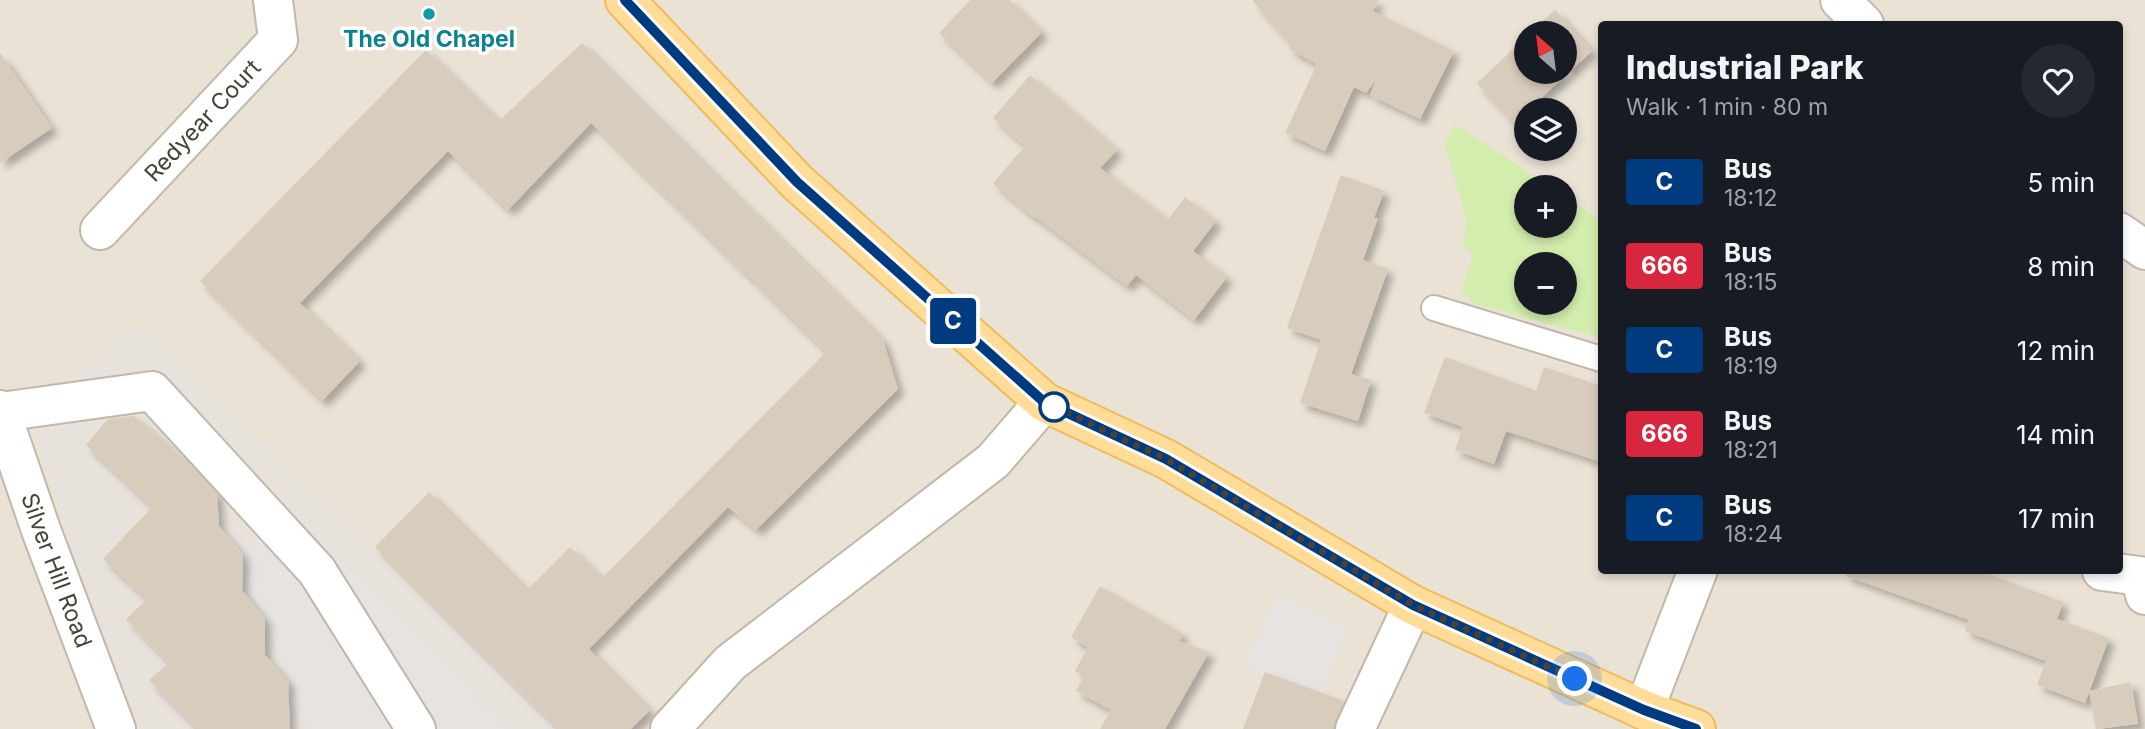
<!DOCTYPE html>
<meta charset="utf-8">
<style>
body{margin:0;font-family:Inter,sans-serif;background:#242831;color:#f1f3f6;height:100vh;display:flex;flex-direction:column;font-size:26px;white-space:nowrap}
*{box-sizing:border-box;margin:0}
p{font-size:23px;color:#9ea1a6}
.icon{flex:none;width:38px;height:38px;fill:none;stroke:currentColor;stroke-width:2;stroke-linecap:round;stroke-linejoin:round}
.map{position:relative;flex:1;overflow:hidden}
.drawer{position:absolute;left:1598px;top:21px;width:525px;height:553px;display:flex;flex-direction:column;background:#171b24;border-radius:7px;box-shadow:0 4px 10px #0003}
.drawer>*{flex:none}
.badge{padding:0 14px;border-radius:5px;font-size:24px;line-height:46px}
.needle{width:46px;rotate:332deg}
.tools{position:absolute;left:1514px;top:21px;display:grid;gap:14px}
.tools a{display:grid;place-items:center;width:63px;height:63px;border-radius:50%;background:#171b24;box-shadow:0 4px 10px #0003;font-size:35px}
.you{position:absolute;width:35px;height:35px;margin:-18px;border:5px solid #fff;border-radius:50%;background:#1a73e8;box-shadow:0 0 0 10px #1a73e833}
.map>.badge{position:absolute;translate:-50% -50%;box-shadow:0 0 0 4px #fff}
.round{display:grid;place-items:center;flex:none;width:74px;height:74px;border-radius:37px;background:#242831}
.head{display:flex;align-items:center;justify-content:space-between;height:119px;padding:0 28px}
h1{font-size:33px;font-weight:800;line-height:52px}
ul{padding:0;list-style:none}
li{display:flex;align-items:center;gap:21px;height:84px;padding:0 28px}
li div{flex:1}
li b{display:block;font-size:26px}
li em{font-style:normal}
li .badge{min-width:77px;font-weight:700;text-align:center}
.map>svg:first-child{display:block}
</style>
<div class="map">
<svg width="2145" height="729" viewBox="0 0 2145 729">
<defs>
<filter id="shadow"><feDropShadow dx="6" dy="6" stdDeviation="3.5" flood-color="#0004"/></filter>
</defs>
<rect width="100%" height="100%" fill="#f5f0e7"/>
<path fill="#eae2d5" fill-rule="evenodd" d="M0,0H2145V729H0ZM1601,24H2119V570H1601ZM1526,33H1564V72H1526ZM1526,110H1564V149H1526ZM1526,187H1564V226H1526ZM1526,264H1564V303H1526Z"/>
<path fill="#e8e2dc" d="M144,323L560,729H136L68,539L40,437L80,369Z"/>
<path fill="#d3edac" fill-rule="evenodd" d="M1455,124L1551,187H1526V226H1564L1565,196L1601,221V338L1475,304L1462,291L1473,254L1463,246L1467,221L1445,145ZM1526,264H1564V303H1526Z"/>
<path fill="#e6e3e0" d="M290,510L506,729H310L237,553Z
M1278,593L1349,628L1320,697L1243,668Z"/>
<path fill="#d8ccbc" filter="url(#shadow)" d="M970,0H1009L1042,32L992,83L939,33Z
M1252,0H1378L1373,11L1454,51L1420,119L1370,95L1376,80L1366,93L1354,87L1325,151L1285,133L1317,64L1289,49L1291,44Z
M1555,10L1592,51L1514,123L1477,83L1526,37V72H1564V33H1530Z
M582,43L883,340L898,389L756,530L728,507L589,649L650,710L631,729H559L375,547L429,492L527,590L570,547L602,578L826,352L591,123L508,210L448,151L300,303L360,361L322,401L200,281L426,50L499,121Z
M0,53L52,128L0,163Z
M1030,75L1117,150L1100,168L1168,220L1185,197L1216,221L1193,251L1227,277L1194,320L1136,275L1127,286L1034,216L1033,217L993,183L1025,146L993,118Z
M1341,175L1384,191L1374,218H1378L1363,260L1388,269L1351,374L1371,380L1358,421L1300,403L1321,340L1287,328Z
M1445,357L1536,391L1544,367L1601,386V462L1506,431L1494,464L1455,450L1463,427L1424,413Z
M134,416L185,460L217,494L219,526L243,555L242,590L265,619V655L288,681L290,729H197L149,680L169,663L126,619L147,599L103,559L152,507L86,445L108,419Z
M1847,570H1978L2063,602L2057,619L2109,638L2085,703L2037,685L2046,661L1965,631L1969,620L1846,576Z
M1100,586L1183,634L1179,641L1209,652L1165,729H1100L1111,710L1076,691L1084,676L1075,671L1088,647L1071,637Z
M1265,672L1344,701L1333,729H1243Z
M2131,682L2138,724L2096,729L2089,691Z"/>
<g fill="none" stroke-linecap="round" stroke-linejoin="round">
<g stroke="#c2b8a9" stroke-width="28">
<path id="lane" d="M1434,308L1601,359"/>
</g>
<g stroke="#c2b8a9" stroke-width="42">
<g id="street">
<path d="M1840,0L1864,24"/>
<path id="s1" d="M100,230L278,40L273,0"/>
<path d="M2119,232L2145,250"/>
<path id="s2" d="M0,410L41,530L116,729"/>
<path d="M1,412L152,391L317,571L416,729"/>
<path d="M2102,571L2140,576L2145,595"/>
<path d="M1644,710L1698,570"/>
<path d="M670,729L730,663L993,461L1044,402"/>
<path d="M1355,729L1413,605"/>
</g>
</g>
<g stroke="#f0bc5b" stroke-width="42">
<path id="primary" d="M625,0L797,182L1044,402L1166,459L1413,605L1644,710L1696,729"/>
</g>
<use href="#lane" stroke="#fff" stroke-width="24"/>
<use href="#street" stroke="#fff" stroke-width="38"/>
<use href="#primary" stroke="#ffdc97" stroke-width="38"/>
</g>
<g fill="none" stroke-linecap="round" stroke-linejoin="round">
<g stroke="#fff" stroke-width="16">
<path id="line" d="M625,0L797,182L1044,402L1166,459L1413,605L1644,710L1696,729"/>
</g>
<use href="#line" stroke="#003b80" stroke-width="10"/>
<path stroke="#494135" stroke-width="7" stroke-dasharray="0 12.6" d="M1054,407L1044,402L1166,459L1413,605L1575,679"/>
</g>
<circle fill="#0f9aa8" stroke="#fff" stroke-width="2.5" cx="429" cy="14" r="7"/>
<circle fill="#fff" stroke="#003b80" stroke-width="3.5" cx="1054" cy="407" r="14"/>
<g text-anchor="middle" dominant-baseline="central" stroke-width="7" stroke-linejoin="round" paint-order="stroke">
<g font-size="23" font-weight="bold" fill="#0d838f" stroke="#fff">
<text x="429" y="39">The Old Chapel</text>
</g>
<g font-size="23" fill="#494135" stroke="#fff">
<text stroke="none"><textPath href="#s1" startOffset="150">Redyear Court</textPath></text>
<text stroke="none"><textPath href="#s2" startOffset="170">Silver Hill Road</textPath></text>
</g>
</g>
</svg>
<div class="tools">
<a><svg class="needle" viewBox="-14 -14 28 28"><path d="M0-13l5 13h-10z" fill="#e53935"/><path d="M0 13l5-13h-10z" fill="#9ea1a6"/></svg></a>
<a><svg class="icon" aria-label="layers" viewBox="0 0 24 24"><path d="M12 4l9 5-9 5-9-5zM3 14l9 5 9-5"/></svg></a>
<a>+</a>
<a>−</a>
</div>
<div class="you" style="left:1575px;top:679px"></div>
<b class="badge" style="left:953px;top:321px;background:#003b80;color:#fff">C</b>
<section class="drawer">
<div class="head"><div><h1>Industrial Park</h1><p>Walk · 1 min · 80 m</p></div><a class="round"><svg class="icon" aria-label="heart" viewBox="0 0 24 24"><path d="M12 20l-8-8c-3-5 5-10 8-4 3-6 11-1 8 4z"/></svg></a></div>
<ul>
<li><span class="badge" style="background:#003b80;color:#fff">C</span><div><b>Bus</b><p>18:12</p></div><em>5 min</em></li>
<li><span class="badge" style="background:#d7263d;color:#fff">666</span><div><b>Bus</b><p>18:15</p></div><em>8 min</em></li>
<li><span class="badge" style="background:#003b80;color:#fff">C</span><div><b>Bus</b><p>18:19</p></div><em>12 min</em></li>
<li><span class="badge" style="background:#d7263d;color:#fff">666</span><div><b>Bus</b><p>18:21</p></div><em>14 min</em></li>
<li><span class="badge" style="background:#003b80;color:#fff">C</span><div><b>Bus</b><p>18:24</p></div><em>17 min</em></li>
</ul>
</section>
</div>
